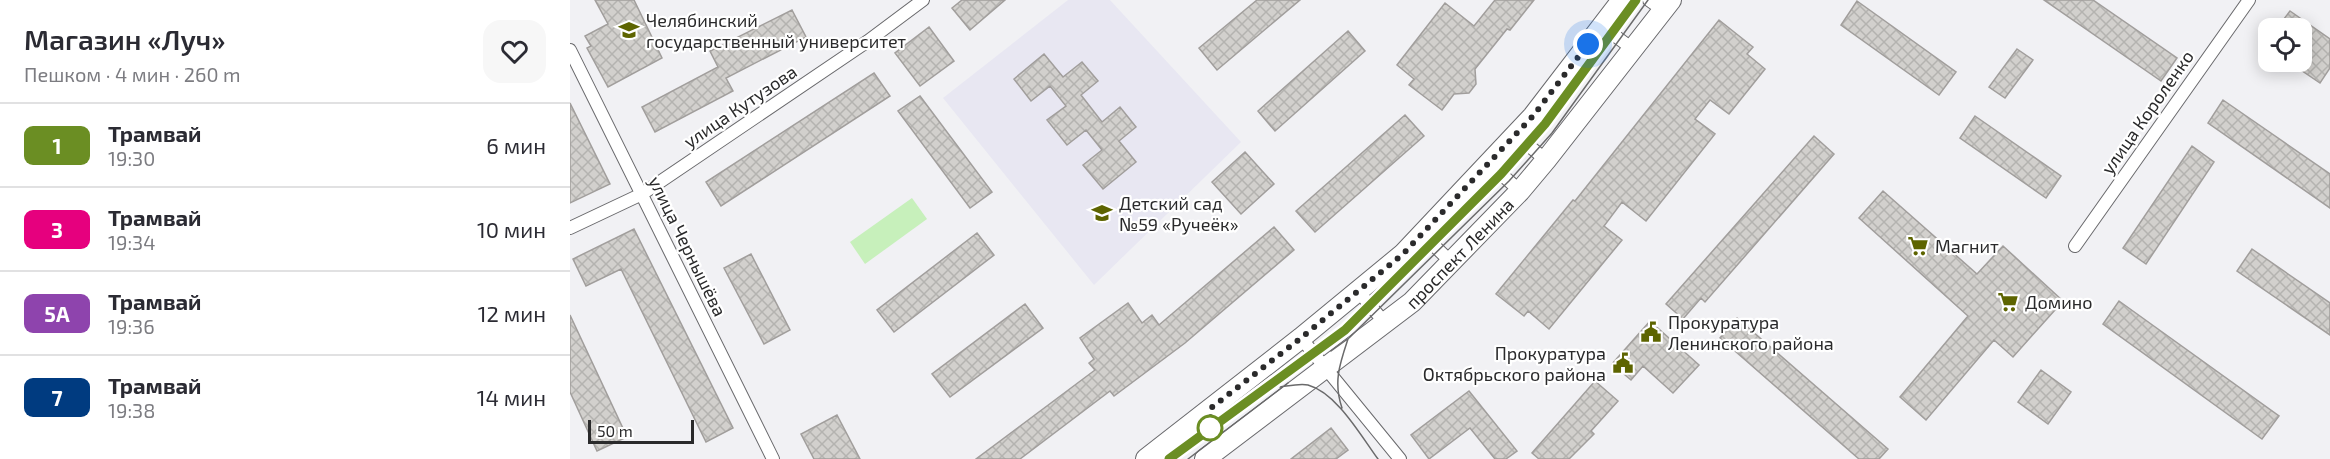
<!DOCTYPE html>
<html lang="ru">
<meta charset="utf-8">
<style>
body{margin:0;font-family:"Exo 2",sans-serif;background:#f7f7f7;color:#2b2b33;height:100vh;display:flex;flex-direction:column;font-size:22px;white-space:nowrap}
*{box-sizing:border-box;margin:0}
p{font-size:20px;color:#7c7c81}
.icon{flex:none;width:33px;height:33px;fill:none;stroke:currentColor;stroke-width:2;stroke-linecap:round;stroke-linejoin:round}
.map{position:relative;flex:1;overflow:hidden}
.sheet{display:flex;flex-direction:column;background:#fff;width:570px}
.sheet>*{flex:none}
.badge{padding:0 12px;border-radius:9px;font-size:21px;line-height:39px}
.buttons{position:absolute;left:1688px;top:18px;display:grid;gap:12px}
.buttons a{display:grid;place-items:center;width:54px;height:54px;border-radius:12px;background:#fff;box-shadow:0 3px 15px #0003;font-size:30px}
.scale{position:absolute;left:18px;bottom:15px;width:106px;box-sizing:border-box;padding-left:6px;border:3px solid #2a2a2b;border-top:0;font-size:16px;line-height:21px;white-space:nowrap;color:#2a2a2b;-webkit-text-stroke:4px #fff;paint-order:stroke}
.you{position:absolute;width:30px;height:30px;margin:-15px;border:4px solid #fff;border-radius:50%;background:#1a73e8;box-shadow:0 0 0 9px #1a73e833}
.map>.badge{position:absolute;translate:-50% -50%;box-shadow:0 0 0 3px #fff}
.round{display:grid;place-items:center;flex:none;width:63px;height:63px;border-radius:18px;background:#f7f7f7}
.overview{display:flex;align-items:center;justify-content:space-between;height:102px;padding:0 24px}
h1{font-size:28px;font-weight:600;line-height:45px}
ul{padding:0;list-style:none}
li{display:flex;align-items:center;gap:18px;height:84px;padding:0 24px;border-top:2px solid #e1e1e2}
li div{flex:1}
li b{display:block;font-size:22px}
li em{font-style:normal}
li .badge{min-width:66px;font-weight:700;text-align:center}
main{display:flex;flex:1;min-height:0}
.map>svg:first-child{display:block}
</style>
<main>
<section class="sheet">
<div class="overview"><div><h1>Магазин «Луч»</h1><p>Пешком · 4 мин · 260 m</p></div><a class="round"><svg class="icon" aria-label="heart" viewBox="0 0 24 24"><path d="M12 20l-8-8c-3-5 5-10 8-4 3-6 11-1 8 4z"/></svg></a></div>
<ul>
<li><span class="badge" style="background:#6b8e23;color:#fff">1</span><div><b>Трамвай</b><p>19:30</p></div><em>6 мин</em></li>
<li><span class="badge" style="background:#e6007e;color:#fff">3</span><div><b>Трамвай</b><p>19:34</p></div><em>10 мин</em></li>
<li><span class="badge" style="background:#8e44ad;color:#fff">5А</span><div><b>Трамвай</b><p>19:36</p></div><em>12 мин</em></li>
<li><span class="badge" style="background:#003b80;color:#fff">7</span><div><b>Трамвай</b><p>19:38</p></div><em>14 мин</em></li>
</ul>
</section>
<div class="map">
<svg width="1760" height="459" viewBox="0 0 1760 459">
<defs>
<pattern id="building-cross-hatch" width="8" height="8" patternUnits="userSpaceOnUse" patternTransform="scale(1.5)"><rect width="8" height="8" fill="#d2d0cd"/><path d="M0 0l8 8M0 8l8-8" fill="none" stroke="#b4b3b0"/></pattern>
</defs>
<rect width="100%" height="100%" fill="#f1f1f4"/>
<path fill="#e8e7f2" d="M498,0H540L671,142L524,285L373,98Z"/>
<path fill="#c7f0bb" d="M342,198L357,219L295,264L280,242Z"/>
<path fill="url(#building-cross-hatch)" stroke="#a19e9c" stroke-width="1.5" d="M25,0H64L92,58L38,87L17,48L21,46L15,36L38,24Z
M392,0H435L400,30L382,8Z
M687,0H730L647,70L629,48Z
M925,0H964L940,30L937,29L905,69L906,84L899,93L884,94L872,110L839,85L844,79L827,65L875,3L904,26Z
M1474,0H1523L1607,58L1591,81Z
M1287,1L1386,72L1369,95L1271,25Z
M222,10L236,37L156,78L163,91L85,132L72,107L148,67L140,51Z
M1720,11L1760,39V68L1750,83L1719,62H1731V28H1707Z
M1149,20L1183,47L1177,54L1195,69L1159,114L1140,100L1125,119L1145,134L1076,221L1052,202L1034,226L1052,240L979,329L958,311L954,316L926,294L1003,200L1005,201Z
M359,27L384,61L350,86L325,53Z
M778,31L795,51L705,131L688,111Z
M1447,49L1463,60L1435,98L1419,87Z
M474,54L493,77L512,62L528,81L511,95L532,122L550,107L566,127L549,141L566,162L533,189L513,165L532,150L516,130L497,145L477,120L496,106L480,86L461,101L444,79Z
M304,73L320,96L151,206L136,182Z
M350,96L422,192L400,208L328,111Z
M1653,100L1760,174V208L1638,123Z
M0,103L40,184L0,203Z
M835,115L854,136L745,232L726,211Z
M1405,116L1491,176L1476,198L1390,138Z
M1244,136L1264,154L1135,302L1131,298L1113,319L1096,304Z
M1622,146L1644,162L1576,264L1553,248Z
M675,152L704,184L671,214L642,182Z
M1313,191L1407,274L1433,246L1493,301L1443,357L1424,340L1356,420L1330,397L1398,316L1289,218Z
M704,227L724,250L615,343L544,396L540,391L450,459H406L525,370L519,363L524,359L510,338L558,303L572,323L582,315L589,325Z
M64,229L163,428L136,442L51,269L16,286L3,259Z
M407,233L424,255L324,332L307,310Z
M1682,249L1760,303V335L1667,271Z
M181,254L220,330L194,344L154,268Z
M1549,301L1709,416L1692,439L1533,324Z
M455,304L473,328L380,397L362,374Z
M0,315L57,437L27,451L0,392Z
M1167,318L1318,449L1309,459H1289L1150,338Z
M1080,321L1129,365L1103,393L1073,366L1061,380L1042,364Z
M1471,370L1501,392L1478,424L1448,402Z
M1025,381L1048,401L1021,431L1024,434L999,459H969L962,453Z
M899,391L947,451L936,459H925L900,428L859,459L841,435Z
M267,415L290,459H244L231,434Z
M761,428L778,450L766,459H721Z"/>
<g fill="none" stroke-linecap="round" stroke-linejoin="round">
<g stroke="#69696c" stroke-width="14">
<path id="minor" d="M1079,0L1093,10
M1032,26L1064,50
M0,50L203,459
M946,135L976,160
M919,163L950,191
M0,228L72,194L298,41L353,0
M852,234L881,262
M1505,246L1679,0
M788,291L815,323
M731,338L830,459"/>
</g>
<g stroke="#69696c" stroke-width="22">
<g id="primary">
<path d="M576,459L731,338L833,254L963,116L1052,0"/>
<path id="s1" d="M635,459L842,302L950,191L976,160L1101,0"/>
</g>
</g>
<use href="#minor" stroke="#fff" stroke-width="12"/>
<use href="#primary" stroke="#fff" stroke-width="20"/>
<path stroke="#6a6a6b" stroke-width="1.5" d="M761,351L779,338L939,181L982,133L1078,0
M710,387C718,386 730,383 738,385C767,393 791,436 808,459
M772,408C763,382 770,363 778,339
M599,459L775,330L931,174L975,124L1066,0
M618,459L718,383"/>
</g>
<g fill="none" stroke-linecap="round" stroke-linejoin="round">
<g stroke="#fff" stroke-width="14">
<path id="line" d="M599,459L775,330L931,174L975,124L1066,0"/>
</g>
<use href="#line" stroke="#6b8e23" stroke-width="9"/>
<path stroke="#2a2a2b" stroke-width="6" stroke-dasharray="0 10.8" d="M640,428L641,408L731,338L833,254L963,116L1018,44"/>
</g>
<defs>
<g id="university-bare" transform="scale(1.62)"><path d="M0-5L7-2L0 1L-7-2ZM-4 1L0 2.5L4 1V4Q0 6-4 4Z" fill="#5d6400" stroke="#fff" stroke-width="2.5" paint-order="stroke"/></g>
<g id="school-bare" transform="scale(1.62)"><path d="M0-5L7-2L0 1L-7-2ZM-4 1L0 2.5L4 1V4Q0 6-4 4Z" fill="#5d6400" stroke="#fff" stroke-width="2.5" paint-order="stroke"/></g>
<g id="supermarket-bare" transform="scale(1.62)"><path d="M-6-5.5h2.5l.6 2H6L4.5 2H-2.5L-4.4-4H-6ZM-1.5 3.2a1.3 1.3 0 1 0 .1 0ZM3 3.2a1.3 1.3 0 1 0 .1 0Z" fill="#5d6400" stroke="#fff" stroke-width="2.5" paint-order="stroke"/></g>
<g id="civic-bare" transform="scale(1.62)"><path d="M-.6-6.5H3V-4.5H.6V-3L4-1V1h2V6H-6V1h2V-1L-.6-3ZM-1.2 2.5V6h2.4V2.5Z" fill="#5d6400" stroke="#fff" stroke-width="2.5" paint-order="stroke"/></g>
</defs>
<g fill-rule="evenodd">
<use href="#university-bare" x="59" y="30"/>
<use href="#school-bare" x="532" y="213"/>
<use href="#supermarket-bare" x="1348" y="246"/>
<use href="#supermarket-bare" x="1438" y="302"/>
<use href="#civic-bare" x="1081" y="332"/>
<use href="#civic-bare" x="1053" y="363"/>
</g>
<circle fill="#fff" stroke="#6b8e23" stroke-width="3" cx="640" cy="428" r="12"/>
<g text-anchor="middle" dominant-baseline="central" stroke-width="4.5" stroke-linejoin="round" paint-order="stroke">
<g font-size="18" fill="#2a2a2b" stroke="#fff" text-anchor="start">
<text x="76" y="20">Челябинский<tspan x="76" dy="21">государственный университет</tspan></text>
<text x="549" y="203">Детский сад<tspan x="549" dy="21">№59 «Ручеёк»</tspan></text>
<text x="1365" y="246">Магнит</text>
<text x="1455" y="302">Домино</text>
<text x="1098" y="322">Прокуратура<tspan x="1098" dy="21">Ленинского района</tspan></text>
<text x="1036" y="353" text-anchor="end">Прокуратура<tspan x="1036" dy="21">Октябрьского района</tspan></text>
</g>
<g font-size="18" fill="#2a2a2b" stroke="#fff">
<text transform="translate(170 106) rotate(-34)">улица Кутузова</text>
<text transform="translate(1577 112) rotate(-55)">улица Короленко</text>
<text transform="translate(118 246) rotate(64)">улица Чернышёва</text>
<text stroke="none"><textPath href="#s1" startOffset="328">проспект Ленина</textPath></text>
</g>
</g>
</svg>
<div class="buttons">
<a><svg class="icon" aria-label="locate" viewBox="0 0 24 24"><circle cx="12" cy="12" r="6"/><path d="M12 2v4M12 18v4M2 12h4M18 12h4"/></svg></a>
</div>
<div class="scale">50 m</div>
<div class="you" style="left:1018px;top:44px"></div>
</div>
</main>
